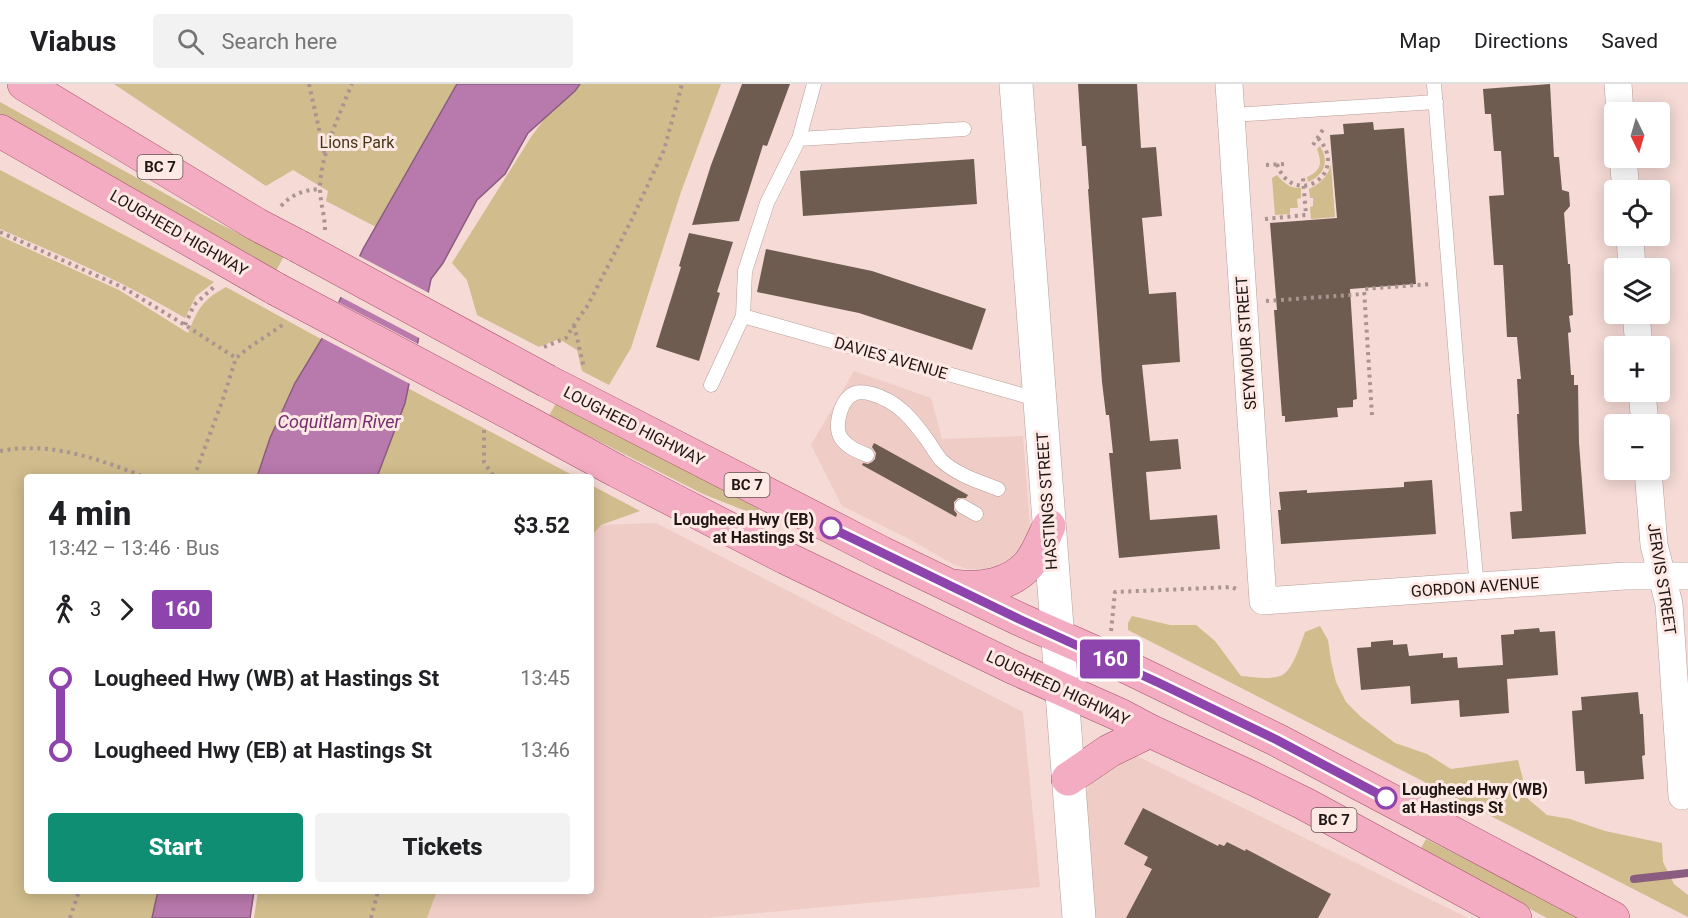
<!DOCTYPE html>
<meta charset="utf-8">
<style>
body{margin:0;font-family:Roboto,sans-serif;background:#f2f2f2;color:#202124;height:100vh;display:flex;flex-direction:column;font-size:22px;white-space:nowrap}
*{box-sizing:border-box;margin:0}
p{font-size:20px;color:#757577}
.icon{flex:none;width:33px;height:33px;fill:none;stroke:currentColor;stroke-width:2;stroke-linecap:round;stroke-linejoin:round}
.map{position:relative;flex:1;overflow:hidden}
.drawer{position:absolute;left:24px;top:390px;width:570px;height:420px;display:flex;flex-direction:column;background:#fff;border-radius:6px;box-shadow:0 3px 15px #0003}
.drawer>*{flex:none}
.badge{padding:0 12px;border-radius:4px;font-size:21px;line-height:39px}
.needle{width:39px;rotate:175deg}
.fabs{position:absolute;left:1604px;top:18px;display:grid;gap:12px}
.fabs a{display:grid;place-items:center;width:66px;height:66px;border-radius:6px;background:#fff;box-shadow:0 3px 15px #0003;font-size:30px}
.map>.badge{position:absolute;translate:-50% -50%;box-shadow:0 0 0 3px #fff}
.legs{display:flex;align-items:center;gap:9px;height:66px;padding:0 24px;font-size:20px}
.legs p{margin-inline-start:auto}
.summary{display:flex;align-items:center;justify-content:space-between;height:102px;padding:0 24px}
h1{font-size:33px;font-weight:800;line-height:45px}
.primary-button{display:flex;gap:12px;margin-top:auto;padding:12px 24px}
.primary-button a{flex:1;height:69px;border-radius:6px;background:#108e73;color:#fff;font-size:24px;font-weight:800;line-height:69px;text-align:center}
.primary-button a+a{background:#f2f2f2;color:#202124}
ul{padding:0 24px;list-style:none}
li{display:flex;align-items:center;gap:21px;height:72px;font-size:22px}
li i{display:grid;place-items:center;width:9px;height:100%;margin:0 8px;background:currentColor}
li i::after{content:'';width:15px;height:15px;margin:-8px;border:4px solid;border-radius:50%;background:#fff}
li p{margin-inline-start:auto}
li:first-child i{background:linear-gradient(#0000 50%,currentColor 0)}
li:last-child i{background:linear-gradient(currentColor 50%,#0000 0)}
header{display:flex;align-items:center;gap:36px;box-sizing:border-box;height:84px;padding:0 30px;background:#fff;border-bottom:2px solid #e0e0e0}
header strong{font-size:28px}
nav{display:flex;gap:33px;margin-inline-start:auto;font-size:21px}
.search{width:420px;height:54px;background:#f2f2f2;display:flex;align-items:center;gap:15px;box-sizing:border-box;padding:0 21px;border-radius:6px;color:#757577;font-size:22px}
.map>svg:first-child{display:block}
</style>
<header>
<strong>Viabus</strong>
<div class="search"><svg class="icon" aria-label="search" viewBox="0 0 24 24"><circle cx="10" cy="10" r="6"/><path d="M15 15l6 6"/></svg>Search here</div>
<nav><a>Map</a><a>Directions</a><a>Saved</a></nav>
</header>
<div class="map">
<svg width="1688" height="834" viewBox="0 0 1688 834">
<rect width="100%" height="100%" fill="#f5dad5"/>
<path fill="#efccc6" d="M854,287L931,314L942,355L1023,352L1030,441L1029,453L1011,478L987,486L966,485L951,479L909,455L842,422L811,361Z
M656,439L1023,628L1040,803L705,834H427L437,807H591V454L601,441Z
M1135,671L1468,834H1094L1084,713L1098,686Z"/>
<path fill="#d0bc8c" d="M114,0H475L401,156L326,117L328,107L293,86L266,102Z
M570,0H721L681,108L631,264L609,301L582,287L577,266L559,255L539,263L477,231L467,196L452,179L531,53Z
M0,18L218,139L284,172L276,187L0,32Z
M1320,62C1330,78 1324,91 1308,98L1307,93C1322,86 1322,79 1317,65Z
M1331,81L1335,133L1311,135L1310,123L1313,122V114H1310L1309,105C1321,99 1327,93 1331,81Z
M0,86L214,198L196,212L185,234C126,199 63,172 0,145Z
M1277,91C1283,98 1290,105 1301,104V114L1297,115L1298,124H1290V130L1275,131L1272,94Z
M0,152L119,206L188,249C198,225 202,216 226,203L330,260L273,393H27V807H169L163,834H0Z
M402,301L576,393H372Z
M557,317L759,425L756,431L703,410L549,332Z
M591,401L640,427L601,441L591,453Z
M1132,532L1170,541H1196L1215,557L1241,592C1253,593 1268,596 1280,592C1292,589 1301,559 1305,548L1320,542L1328,556L1331,577L1336,598L1346,618L1361,633L1395,659L1427,670L1451,685L1518,676L1528,715L1547,731L1570,735L1605,747L1662,759L1663,778L1674,800L1688,811V833L1128,546V539Z
M1426,755L1580,834H1547L1420,766Z
M258,807H437L427,834H254Z"/>
<path fill="#b879ac" stroke="#8a5c7f" stroke-width="1.5" d="M457,0H580L575,7L528,49L505,90L477,116L443,179L431,195L405,319L377,393H257L270,354L295,299L323,253L363,165Z
M158,807H254L250,834H152Z"/>
<path fill="#f5dad5" d="M357,171L431,210L421,255L339,212Z
M336,217L420,261L412,301L320,253Z"/>
<g fill="none" stroke-linecap="round" stroke-linejoin="round">
<path stroke="#8a5c7f" stroke-width="8" d="M1634,795L1688,789"/>
</g>
<path fill="#6d5c4f" d="M742,0H790L767,62L763,61L739,137L692,141L711,81Z
M1078,0H1137L1141,64L1156,63L1162,132L1142,134L1149,210L1176,208L1180,278L1142,281L1150,357L1178,355L1181,385L1146,388L1150,436L1217,431L1220,465L1119,474L1109,369H1113L1109,331H1106L1102,298L1088,105H1089L1086,62H1082Z
M1550,0L1554,73H1559L1562,106L1569,108L1570,122L1564,129L1568,180H1570L1573,231L1569,232L1571,248L1568,249L1571,291H1574V301H1578L1579,359L1586,450L1512,455L1510,428L1522,427L1517,330H1519L1517,295H1521L1517,253H1507L1503,181H1494L1489,112L1504,111L1501,67H1494L1491,30H1485L1483,5Z
M1373,38L1374,46L1404,44L1416,200L1350,205L1357,315L1353,316V323L1337,324L1338,333L1285,338V332H1282L1276,253L1274,226H1277L1270,139L1337,134L1330,51L1344,50L1343,40Z
M974,75L977,120L803,132L800,87Z
M689,149L733,158L717,208L720,209L699,277L656,263L681,183L679,182Z
M766,165L872,187L986,225L972,266L859,229L757,208Z
M874,359L968,411L966,414H958L954,418V426L957,430L956,433L862,381L863,379L868,380L872,378L875,375L876,369L872,363Z
M1432,396L1436,450L1281,460L1278,426H1281L1279,408L1307,406V409L1404,403V398Z
M1539,544L1540,548L1555,547L1558,591L1507,595L1509,629L1460,633L1459,616L1411,620L1410,602L1361,606L1357,564L1371,563V558L1393,556V561L1407,560L1409,572L1443,569V574L1457,573L1458,584L1503,581L1501,551L1514,550V546Z
M1638,608L1640,630H1643L1645,671L1642,672L1644,695L1585,700L1584,687H1576L1572,627L1582,626L1581,613Z
M1143,724L1218,762L1219,760L1224,762L1227,758L1245,767L1246,765L1331,810L1318,834H1126L1152,785L1144,781L1148,773L1124,760Z"/>
<g fill="none" stroke-linecap="round" stroke-linejoin="round">
<g stroke="#b79e99" stroke-width="15">
<path id="lane" d="M1434,0L1458,299L1477,503
M1231,31L1436,18
M799,55L964,45
M743,232L1040,316
M711,301L743,232L745,187L767,119L799,55L814,0
M867,371C857,367 847,363 841,354C834,343 840,320 850,312C856,307 865,308 872,310C898,317 913,336 928,357C932,363 936,370 941,376C957,391 978,397 998,405
M962,422L976,430"/>
</g>
<g stroke="#b79e99" stroke-width="28">
<path id="street" d="M1229,0L1263,517L1625,492H1688
M1618,0L1620,28
M1623,74L1626,106
M1630,152L1632,184
M1636,230L1639,262
M1642,308L1645,340
M1648,386L1654,461L1669,520L1682,712"/>
</g>
<g stroke="#b79e99" stroke-width="34">
<path id="secondary" d="M1016,0L1079,834"/>
</g>
<g stroke="#a5536b" stroke-width="34">
<path id="primary" d="M24,0L256,140L298,162
M0,47L276,205
M547,297L882,469L1019,535L1108,574L1277,656L1613,834
M525,337L617,387L786,474L1012,583L1120,631L1150,647L1254,695L1305,720L1515,834
M954,502C980,506 1011,501 1029,480C1038,469 1043,455 1049,442
M1068,695L1109,667L1150,647"/>
</g>
<path stroke="#a99490" stroke-width="4" stroke-dasharray="3 4.5" stroke-linecap="butt" d="M309,0L325,72
M1313,61L1324,44
M1277,80C1293,126 1351,90 1318,54
M1266,81L1285,80
M281,122C292,110 304,106 320,105
M1265,135L1306,131L1303,94
M325,146C325,132 320,118 320,104C320,73 340,28 352,0
M0,148L124,204L185,241L236,274
M1266,217L1364,210
M185,241L194,221L215,202
M574,241L584,284
M544,263L566,254L574,241L588,221L631,137L664,66L682,0
M1372,331L1364,205L1431,200
M484,346V378L494,393
M0,367C51,357 98,375 145,393
M194,393L223,315L236,274L247,265L284,240
M1111,547L1115,508L1232,503L1236,505
M70,834L79,807
M371,834L378,807"/>
<use href="#lane" stroke="#fff" stroke-width="14"/>
<use href="#street" stroke="#fff" stroke-width="27"/>
<use href="#secondary" stroke="#fff" stroke-width="33"/>
<use href="#primary" stroke="#f4acc2" stroke-width="33"/>
<g stroke="#a5536b" stroke-width="34" stroke-linecap="butt">
<path id="primary-bridge" d="M298,162L547,297
M276,205L525,337"/>
</g>
<use href="#primary-bridge" stroke="#f4acc2" stroke-width="33"/>
</g>
<g fill="none" stroke-linecap="round" stroke-linejoin="round">
<g stroke="#fff" stroke-width="14">
<path id="line-1" d="M831,444L1019,535L1157,598L1277,656L1386,714"/>
</g>
<use href="#line-1" stroke="#8e44ad" stroke-width="9"/>
</g>
<g fill="#fff" stroke="#8e44ad" stroke-width="3">
<circle cx="831" cy="444" r="10"/>
<circle cx="1386" cy="714" r="10"/>
</g>
<g text-anchor="middle" dominant-baseline="central" stroke-width="6" stroke-linejoin="round" paint-order="stroke">
<g fill="#fee9e5" stroke="#635653" stroke-width="1.5">
<rect x="137.5" y="71" width="45" height="24" rx="4.5"/>
<rect x="724.5" y="389" width="45" height="24" rx="4.5"/>
<rect x="1311.5" y="724" width="45" height="24" rx="4.5"/>
</g>
<g font-size="15" font-weight="bold" fill="#201715">
<text x="160" y="83">BC 7</text>
<text x="747" y="401">BC 7</text>
<text x="1334" y="736">BC 7</text>
</g>
<g font-size="16" fill="#453715" stroke="#fee9e5">
<text x="357" y="58">Lions Park</text>
</g>
<g font-size="16" fill="#201715" stroke="#fee9e5">
<text transform="translate(179 149) rotate(30)">LOUGHEED HIGHWAY</text>
<text transform="translate(1246 259) rotate(-94)">SEYMOUR STREET</text>
<text transform="translate(891 274) rotate(16)">DAVIES AVENUE</text>
<text transform="translate(634 342) rotate(27)">LOUGHEED HIGHWAY</text>
<text transform="translate(1047 417) rotate(-94)">HASTINGS STREET</text>
<text transform="translate(1662 495) rotate(81)">JERVIS STREET</text>
<text transform="translate(1475 503) rotate(-4)">GORDON AVENUE</text>
<text transform="translate(1058 604) rotate(25)">LOUGHEED HIGHWAY</text>
</g>
<g font-size="16" font-weight="bold" fill="#201715" stroke="#fee9e5" text-anchor="end">
<text x="814" y="435">Lougheed Hwy (EB)<tspan x="814" dy="18">at Hastings St</tspan></text>
<text x="1402" y="705" text-anchor="start">Lougheed Hwy (WB)<tspan x="1402" dy="18">at Hastings St</tspan></text>
</g>
<g font-size="18" font-style="italic" fill="#792d6e" stroke="#fee9e5">
<text x="339" y="337">Coquitlam River</text>
</g>
</g>
</svg>
<div class="fabs">
<a><svg class="needle" viewBox="-14 -14 28 28"><path d="M0-13l5 13h-10z" fill="#e53935"/><path d="M0 13l5-13h-10z" fill="#757577"/></svg></a>
<a><svg class="icon" aria-label="locate" viewBox="0 0 24 24"><circle cx="12" cy="12" r="6"/><path d="M12 2v4M12 18v4M2 12h4M18 12h4"/></svg></a>
<a><svg class="icon" aria-label="layers" viewBox="0 0 24 24"><path d="M12 4l9 5-9 5-9-5zM3 14l9 5 9-5"/></svg></a>
<a>+</a>
<a>−</a>
</div>
<b class="badge" style="left:1110px;top:575px;background:#8e44ad;color:#fff">160</b>
<section class="drawer">
<div class="summary"><div><h1>4 min</h1><p>13:42 – 13:46 · Bus</p></div><b>$3.52</b></div>
<div class="legs"><svg class="icon" aria-label="walk" viewBox="0 0 24 24"><circle cx="13" cy="4" r="2"/><path d="M13 8l-2 6 4 7M11 14l-3 7M7 12l3-4h3l4 4"/></svg>3<svg class="icon" aria-label="forward" viewBox="0 0 24 24"><path d="M9 5l7 7-7 7"/></svg><b class="badge" style="background:#8e44ad;color:#fff">160</b></div>
<ul>
<li><i style="color:#8e44ad"></i><b>Lougheed Hwy (WB) at Hastings St</b><p>13:45</p></li>
<li><i style="color:#8e44ad"></i><b>Lougheed Hwy (EB) at Hastings St</b><p>13:46</p></li>
</ul>
<div class="primary-button"><a>Start</a><a>Tickets</a></div>
</section>
</div>
